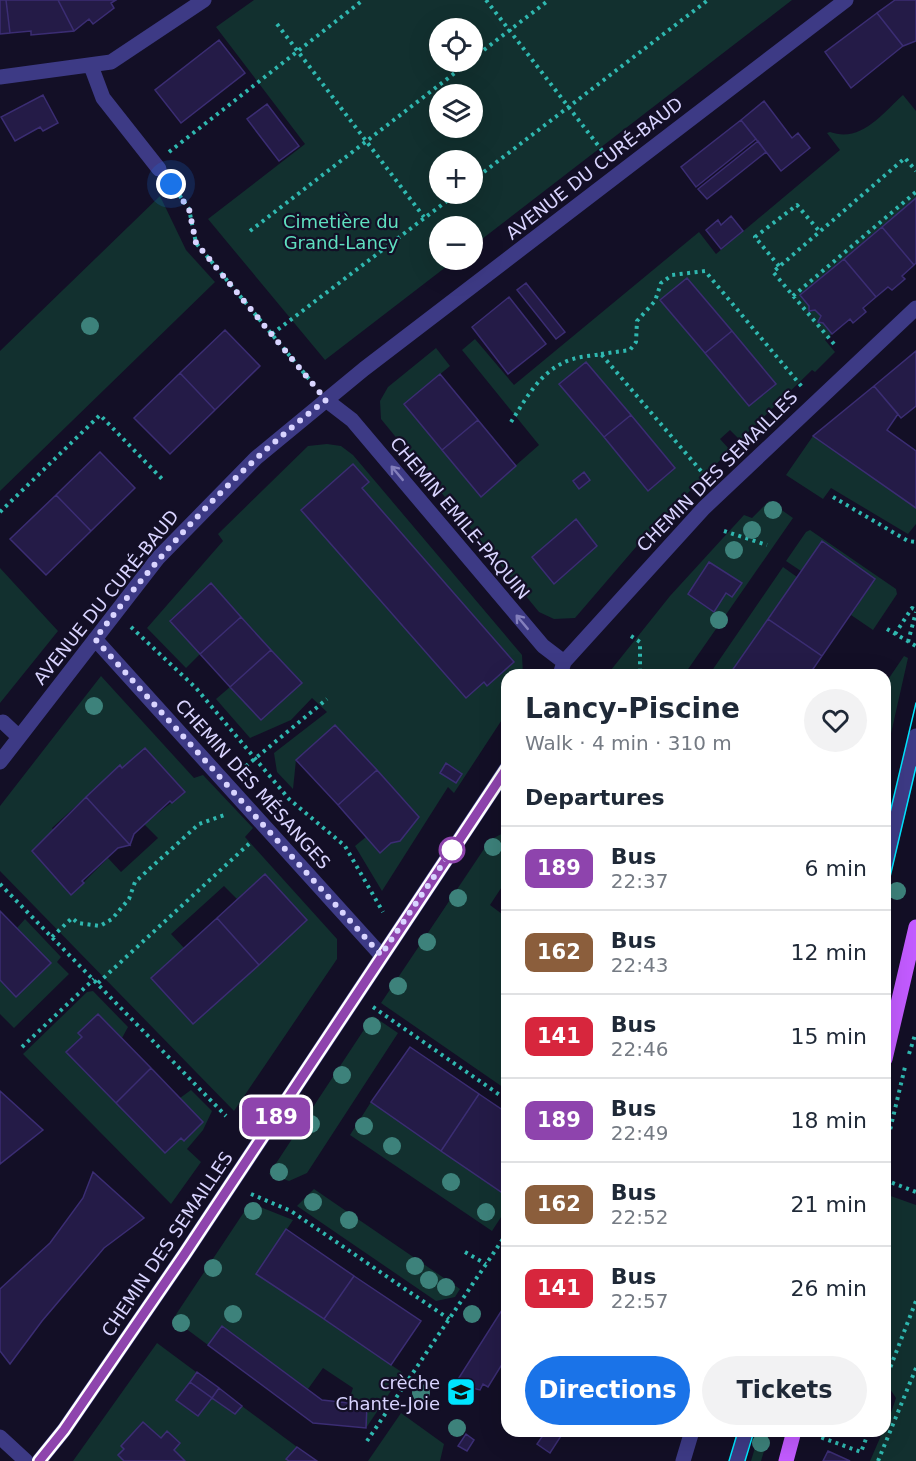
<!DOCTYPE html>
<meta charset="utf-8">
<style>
body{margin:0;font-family:"DejaVu Sans",sans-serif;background:#f2f2f3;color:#1f2937;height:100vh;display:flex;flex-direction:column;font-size:22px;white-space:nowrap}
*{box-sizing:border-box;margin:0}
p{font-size:20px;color:#747a83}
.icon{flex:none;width:33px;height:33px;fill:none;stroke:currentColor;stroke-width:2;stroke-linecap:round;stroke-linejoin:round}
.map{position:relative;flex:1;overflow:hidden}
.drawer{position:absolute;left:501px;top:669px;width:390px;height:768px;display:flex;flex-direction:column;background:#fff;border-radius:18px;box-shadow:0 6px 24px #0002}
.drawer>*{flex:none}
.badge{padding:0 12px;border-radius:9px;font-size:21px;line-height:39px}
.tools{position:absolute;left:429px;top:18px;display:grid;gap:12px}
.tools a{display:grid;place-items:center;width:54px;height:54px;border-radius:50%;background:#fff;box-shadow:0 6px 24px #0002;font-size:30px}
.you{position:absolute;width:30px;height:30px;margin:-15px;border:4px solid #fff;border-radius:50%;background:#1a73e8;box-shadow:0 0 0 9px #1a73e833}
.map>.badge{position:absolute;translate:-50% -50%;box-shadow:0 0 0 3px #fff}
h2{padding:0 24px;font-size:22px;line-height:54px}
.round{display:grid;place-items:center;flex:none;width:63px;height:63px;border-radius:32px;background:#f2f2f3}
.summary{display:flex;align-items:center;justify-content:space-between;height:102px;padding:0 24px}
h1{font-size:28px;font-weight:800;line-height:45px}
.button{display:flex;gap:12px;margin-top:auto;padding:12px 24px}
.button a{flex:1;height:69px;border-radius:36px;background:#1a73e8;color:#fff;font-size:24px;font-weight:800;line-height:69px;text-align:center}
.button a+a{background:#f2f2f3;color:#1f2937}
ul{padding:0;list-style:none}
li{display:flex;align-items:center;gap:18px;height:84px;padding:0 24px;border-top:2px solid #e0e1e3}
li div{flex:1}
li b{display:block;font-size:22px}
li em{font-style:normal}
li .badge{min-width:66px;font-weight:700;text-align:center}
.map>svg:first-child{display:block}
</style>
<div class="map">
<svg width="916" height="1461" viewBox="0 0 916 1461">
<rect width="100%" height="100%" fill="#130f26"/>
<path fill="#12302f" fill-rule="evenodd" d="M254,0H792L473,246L472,226H440V260H455L325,360L208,219L305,144L216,27ZM440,28H472V62H440ZM440,94H472V128H440ZM440,160H472V194H440Z
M903,95L916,111V198L800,295L821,316L818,322L823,323L832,334L825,340L835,352L815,372L812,370L740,440L730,430L720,439L730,450L642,540L575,618L554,619L539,612L381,419L380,401L388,387L436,348L450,366L404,404L481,496L539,445L462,350L475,339L514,385L699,232L716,254L840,150L827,133L830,132C861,143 882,114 903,95Z
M160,196L186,250L215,282L0,491V351Z
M813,436L916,508V524L908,534L831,488L823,499L786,475Z
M327,444L341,446L353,455L522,655L523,675H507V712L454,793L448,787L382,891L355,846L366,837C405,847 395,842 419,817L377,770L296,760L293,789L277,772L274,753L327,712L312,698L291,720L250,738L216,699L230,687L261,720L301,683L211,584L170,620L200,654L186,668L147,628L223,541L218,534L308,446Z
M769,501L793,518L684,675H607L670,596L744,515L752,518Z
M810,530L896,589L897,594L873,630L851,615L875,579L822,542L801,571L786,561L806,532Z
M783,567L797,577L729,675H709Z
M0,568L58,631L0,703Z
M904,656L908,658L885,760V684Z
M101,676L194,778L203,775L253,828L245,837L337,939V959L234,1111L0,871V806ZM120,766L185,792L144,824L158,838L121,872L108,858L71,895L32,851L54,831L52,828ZM265,874L307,920L193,1024L151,978L184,948L171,934L224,886L237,899Z
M507,831V879L490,905L502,914L507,912V1090L381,1003L490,840Z
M25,919L61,957L57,962L69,974L14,1028L0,1014V980L17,996L51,963L17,928Z
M93,991L128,1027L122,1038L98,1014L79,1033L82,1037L66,1052L165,1153L181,1138L185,1141L203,1122L180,1098L191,1090L212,1111L203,1130L187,1149L201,1162L171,1204L23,1054L87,992Z
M373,1016L398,1033L307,1173L289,1181L269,1174Z
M371,1102L507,1196V1208L492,1231L350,1135Z
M314,1189L460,1289L455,1297L436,1301L297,1206Z
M885,1194L916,1205V1461H870L883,1431H885L896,1398L888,1386L885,1388Z
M250,1203L293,1220L257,1274L403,1373L366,1428L367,1405L348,1403L353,1388L323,1368L308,1389L222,1326L208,1345L173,1319Z
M157,1343L316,1461H73Z
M401,1413L444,1444L440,1461H368Z
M760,1431H770L761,1461H751Z"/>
<path fill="#241b47" stroke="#3b2d73" stroke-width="1.5" d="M0,0H6L10,33L0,34Z
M6,0H58L74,31L31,35V31L10,33Z
M58,0H116L111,3L114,8L93,24L89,19L74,31Z
M895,0H916V41L903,46L877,13Z
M877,13L903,46L851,88L825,52Z
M219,40L245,73L181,123L155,90Z
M43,95L58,123L43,131L40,127L15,141L1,117Z
M764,101L792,138L798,133L810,148L781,171L741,120Z
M267,104L299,146L279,161L247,119Z
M741,120L756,139L696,187L681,167Z
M758,141L766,152L707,199L698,189Z
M916,198V263L914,265L882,227Z
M731,216L743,231L721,249L706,230L718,220L721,225Z
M882,227L914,265L902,276L905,279L892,290L888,287L876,297L844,259Z
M844,259L876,297L863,308L866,312L853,323L850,319L832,334L823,323L818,322L821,316L815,310L809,311V306L800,295Z
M687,278L732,331L705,353L660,300Z
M526,283L565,332L556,339L517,290Z
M509,297L546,344L508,374L472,327Z
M225,330L260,366L215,410L180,373Z
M732,331L776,384L749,406L705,353Z
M916,351V406L901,418L874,386Z
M586,362L631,415L604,437L559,384Z
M180,373L215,410L170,454L134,418Z
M440,374L478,420L442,450L404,404Z
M874,386L898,414L887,430L916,451V508L813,436Z
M631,415L675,468L648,491L604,437Z
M478,420L516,466L481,497L442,450Z
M100,452L135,488L91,531L56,495Z
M353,464L369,482L362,488L514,662L487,686L484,682L466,698L301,510Z
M584,472L590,480L579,489L573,481Z
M56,495L91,531L46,575L10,539Z
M576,519L597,546L554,584L532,557Z
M822,541L875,579L822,656L768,619Z
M709,562L742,583L732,597L726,593L714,612L688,594Z
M211,583L241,617L200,654L170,621Z
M241,617L271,650L230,687L200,654Z
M768,619L822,656L809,675H729Z
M271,650L302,683L261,720L230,687Z
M335,725L377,770L338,805L296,760Z
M145,748L185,792L172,803L170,801L134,834L130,845L86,797L120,765L122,768Z
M446,763L462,774L456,783L440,773Z
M377,770L419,817L400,841L391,843L380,853L338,805Z
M86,797L130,845L118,848L82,881L84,883L71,895L32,851Z
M265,874L307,920L259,965L217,918Z
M0,911L51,963L16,997L0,980Z
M217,918L259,965L193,1024L151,978Z
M98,1014L151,1068L116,1103L66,1052L82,1037L78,1033Z
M410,1047L479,1094L441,1151L371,1102Z
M151,1068L203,1122L184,1141L181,1138L165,1153L116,1103Z
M0,1091L43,1130L0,1164Z
M479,1094L507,1113V1196L441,1151Z
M93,1172L144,1218L104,1248L42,1321L10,1364L0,1351V1289L50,1243L83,1198Z
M286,1229L354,1276L324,1319L256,1274Z
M354,1276L421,1321L391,1365L324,1319Z
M507,1302V1363L504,1361L488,1387L483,1384L480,1390L455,1384Z
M222,1326L322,1400L367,1405L366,1428L313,1423L208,1345Z
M197,1372L219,1388L212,1398L190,1382Z
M190,1382L212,1398L198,1416L176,1400Z
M219,1388L242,1406L235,1414L212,1398Z
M143,1422L161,1438L167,1431L180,1443L174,1450L185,1461H124L118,1455L124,1449L121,1446Z
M546,1431H554L561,1436L550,1453L537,1444Z
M466,1434L474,1440L467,1451L458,1446Z
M297,1447L317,1461H289L286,1459Z
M828,1451L850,1461H823Z"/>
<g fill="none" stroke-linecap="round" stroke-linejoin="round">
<path stroke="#2fb8b0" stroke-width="4" stroke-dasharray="3 4.5" stroke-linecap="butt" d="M486,0L604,153
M277,24L424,217
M472,59L549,0
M169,152L363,0
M472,181L708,0
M171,183L189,209L196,243L314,385
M250,231L469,62
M779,266L755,237L797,205L820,232
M793,296L916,192
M272,334L456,194
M834,344L773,272L905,158L916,171
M601,354L630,350L636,342L637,321L655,301L661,283L672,275L705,271L803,388
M511,422C527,397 542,368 573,359C581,356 592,356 601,354L707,478
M833,497L908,541L916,542
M0,512L100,415L164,481
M724,531L767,545
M131,627L196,688L289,799L345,846L383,912
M887,629L916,646
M895,634L912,608L916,610
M631,636L640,642V675
M908,642L916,612
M240,771L327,699
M0,884L226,1116
M52,937L72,918L78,923L100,926L112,919L129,899L135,882L199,824L227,814
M98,983L252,841
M373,1007L507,1100
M22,1047L94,979
M909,1054L915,1035
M885,1151L905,1067
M885,1180L916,1192
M251,1194L291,1211L449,1319
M465,1252L486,1264
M885,1381L916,1301
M821,1431L820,1437L861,1452L869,1431
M367,1441L507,1233
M878,1461L916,1368"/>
<path stroke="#3d3a85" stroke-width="15" d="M91,66L103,98L159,169
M0,77L111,62L204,0
M326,400L352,420L543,646L564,662
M95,639L381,955
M560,675L564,662L704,508L916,308
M3,722L19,737
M0,762L158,558L256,458L364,369L846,0
M885,867L916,736
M0,1437L26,1461
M39,1461L64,1430L184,1255L507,768
M683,1461L692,1431
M737,1461L745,1431"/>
<path stroke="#c25bff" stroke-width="15" d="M885,1059L916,927
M786,1461L794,1431"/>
<path stroke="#00e5ff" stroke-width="1.5" d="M885,834L916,703
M885,898L916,767
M729,1461L738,1431
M745,1461L754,1431"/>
</g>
<g fill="#3d827b">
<circle cx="90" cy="326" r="9"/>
<circle cx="773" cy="510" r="9"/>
<circle cx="752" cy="530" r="9"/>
<circle cx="734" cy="550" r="9"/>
<circle cx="719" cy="620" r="9"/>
<circle cx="94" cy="706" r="9"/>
<circle cx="493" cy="847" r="9"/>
<circle cx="897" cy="891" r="9"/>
<circle cx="458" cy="898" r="9"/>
<circle cx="427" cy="942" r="9"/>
<circle cx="398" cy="986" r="9"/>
<circle cx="372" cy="1026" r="9"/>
<circle cx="342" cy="1075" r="9"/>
<circle cx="311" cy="1124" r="9"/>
<circle cx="364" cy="1126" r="9"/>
<circle cx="392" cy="1146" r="9"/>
<circle cx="279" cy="1172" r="9"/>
<circle cx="451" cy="1182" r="9"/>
<circle cx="313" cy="1202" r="9"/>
<circle cx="253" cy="1211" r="9"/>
<circle cx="486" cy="1212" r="9"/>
<circle cx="349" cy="1220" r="9"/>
<circle cx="415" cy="1266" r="9"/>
<circle cx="213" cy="1268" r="9"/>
<circle cx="429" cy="1280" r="9"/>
<circle cx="446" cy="1287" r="9"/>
<circle cx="233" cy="1314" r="9"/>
<circle cx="472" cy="1314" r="9"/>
<circle cx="181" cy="1323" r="9"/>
<circle cx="421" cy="1393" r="9"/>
<circle cx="457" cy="1428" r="9"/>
<circle cx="761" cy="1443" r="9"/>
</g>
<defs><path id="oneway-shaft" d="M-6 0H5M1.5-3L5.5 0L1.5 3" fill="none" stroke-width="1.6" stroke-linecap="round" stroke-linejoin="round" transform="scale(1.5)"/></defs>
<g stroke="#837fbc">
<use href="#oneway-shaft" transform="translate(397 473) rotate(-130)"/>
<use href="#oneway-shaft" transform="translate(522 622) rotate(-130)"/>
</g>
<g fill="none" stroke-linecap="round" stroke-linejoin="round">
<g stroke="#fff" stroke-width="14">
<path id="line" d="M39,1461L64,1430L184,1255L507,768"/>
</g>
<use href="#line" stroke="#8e44ad" stroke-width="9"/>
<path stroke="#d9d4ff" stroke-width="6" stroke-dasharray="0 10.8" d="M171,184L189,209L196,243L326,400C237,468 162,550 95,639L381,955L452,850"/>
</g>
<defs>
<g id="school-square" transform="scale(1.5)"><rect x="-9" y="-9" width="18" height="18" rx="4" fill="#00e5ff" stroke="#130f26"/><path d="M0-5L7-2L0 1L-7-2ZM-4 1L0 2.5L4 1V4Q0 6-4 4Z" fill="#111"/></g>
</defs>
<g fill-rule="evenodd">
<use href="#school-square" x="461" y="1392"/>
</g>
<circle fill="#fff" stroke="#8e44ad" stroke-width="3" cx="452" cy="850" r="12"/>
<g text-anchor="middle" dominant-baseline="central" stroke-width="4.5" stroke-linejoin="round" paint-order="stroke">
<g font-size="18" fill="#d9d4ff" stroke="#130f26">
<text transform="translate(594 168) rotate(-38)">AVENUE DU CURÉ-BAUD</text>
<text transform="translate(717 471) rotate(-45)">CHEMIN DES SEMAILLES</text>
<text transform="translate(460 518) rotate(50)">CHEMIN EMILE-PAQUIN</text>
<text transform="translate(106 597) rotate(-51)">AVENUE DU CURÉ-BAUD</text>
<text transform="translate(253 784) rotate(48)">CHEMIN DES MÉSANGES</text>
<text transform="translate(167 1244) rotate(-56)">CHEMIN DES SEMAILLES</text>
</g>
<g font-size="18" fill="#5fe0c0" stroke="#130f26">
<text x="341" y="221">Cimetière du<tspan x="341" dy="21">Grand-Lancy</tspan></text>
</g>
<g font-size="18" fill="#d9d4ff" stroke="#130f26" text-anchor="end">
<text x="440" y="1382">crèche<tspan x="440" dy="21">Chante-Joie</tspan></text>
</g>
</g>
</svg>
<div class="tools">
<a><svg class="icon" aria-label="locate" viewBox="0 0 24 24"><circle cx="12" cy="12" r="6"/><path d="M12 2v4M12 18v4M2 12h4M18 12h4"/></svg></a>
<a><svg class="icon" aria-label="layers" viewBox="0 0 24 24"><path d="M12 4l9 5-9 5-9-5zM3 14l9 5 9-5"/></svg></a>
<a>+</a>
<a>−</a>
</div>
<div class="you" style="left:171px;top:184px"></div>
<b class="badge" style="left:276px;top:1117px;background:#8e44ad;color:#fff">189</b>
<section class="drawer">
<div class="summary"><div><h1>Lancy-Piscine</h1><p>Walk · 4 min · 310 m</p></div><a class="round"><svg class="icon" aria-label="heart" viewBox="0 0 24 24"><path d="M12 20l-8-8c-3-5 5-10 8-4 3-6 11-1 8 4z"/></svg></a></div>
<h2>Departures</h2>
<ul>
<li><span class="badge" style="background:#8e44ad;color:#fff">189</span><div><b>Bus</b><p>22:37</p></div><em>6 min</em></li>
<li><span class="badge" style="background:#8b5e3c;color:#fff">162</span><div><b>Bus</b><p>22:43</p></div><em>12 min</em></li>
<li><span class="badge" style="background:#d7263d;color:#fff">141</span><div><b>Bus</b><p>22:46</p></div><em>15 min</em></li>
<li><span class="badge" style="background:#8e44ad;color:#fff">189</span><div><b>Bus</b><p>22:49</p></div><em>18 min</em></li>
<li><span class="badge" style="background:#8b5e3c;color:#fff">162</span><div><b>Bus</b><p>22:52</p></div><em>21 min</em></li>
<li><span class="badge" style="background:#d7263d;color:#fff">141</span><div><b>Bus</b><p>22:57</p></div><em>26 min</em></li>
</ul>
<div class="button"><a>Directions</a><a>Tickets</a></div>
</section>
</div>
